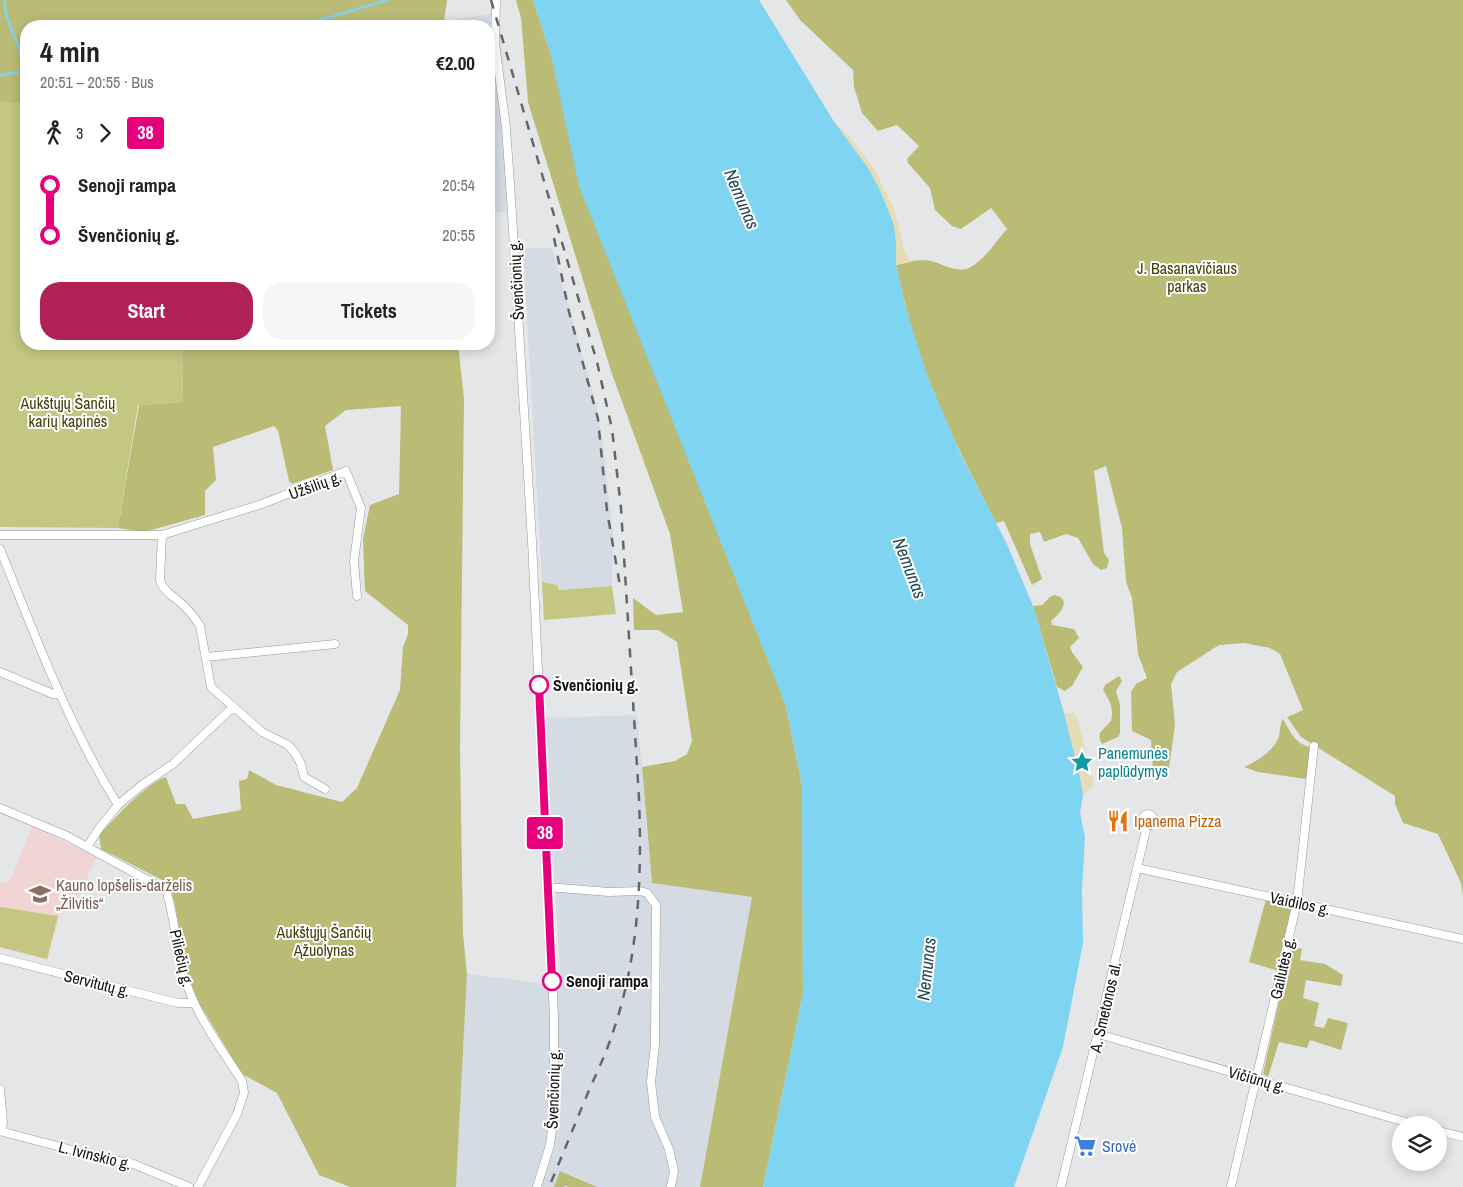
<!DOCTYPE html>
<meta charset="utf-8">
<style>
body{margin:0;font-family:"Archivo Narrow",sans-serif;background:#f6f6f6;color:#222;height:100vh;display:flex;flex-direction:column;font-size:19px;white-space:nowrap}
*{box-sizing:border-box;margin:0}
p{font-size:16px;color:#767676}
.icon{flex:none;width:28px;height:28px;fill:none;stroke:currentColor;stroke-width:2;stroke-linecap:round;stroke-linejoin:round}
.map{position:relative;flex:1;overflow:hidden}
.side{position:absolute;left:20px;top:20px;width:475px;height:330px;display:flex;flex-direction:column;background:#fff;border-radius:20px;box-shadow:0 2px 12px #0003}
.side>*{flex:none}
.badge{padding:0 10px;border-radius:4px;font-size:18px;line-height:32px}
.controls{position:absolute;left:1392px;top:1116px;display:grid;gap:10px}
.controls a{display:grid;place-items:center;width:55px;height:55px;border-radius:50%;background:#fff;box-shadow:0 2px 12px #0003;font-size:25px}
.map>.badge{position:absolute;translate:-50% -50%;box-shadow:0 0 0 2px #fff}
.legs{display:flex;align-items:center;gap:8px;height:55px;padding:0 20px;font-size:16px}
.legs p{margin-inline-start:auto}
.overview{display:flex;align-items:center;justify-content:space-between;height:85px;padding:0 20px}
h1{font-size:28px;font-weight:700;line-height:38px}
.cta{display:flex;gap:10px;margin-top:auto;padding:10px 20px}
.cta a{flex:1;height:58px;border-radius:20px;background:#b02157;color:#fff;font-size:20px;font-weight:700;line-height:58px;text-align:center}
.cta a+a{background:#f6f6f6;color:#222}
ul{padding:0 20px;list-style:none}
li{display:flex;align-items:center;gap:18px;height:50px;font-size:19px}
li i{display:grid;place-items:center;width:8px;height:100%;margin:0 6px;background:currentColor}
li i::after{content:'';width:12px;height:12px;margin:-6px;border:4px solid;border-radius:50%;background:#fff}
li p{margin-inline-start:auto}
li:first-child i{background:linear-gradient(#0000 50%,currentColor 0)}
li:last-child i{background:linear-gradient(currentColor 50%,#0000 0)}
.map>svg:first-child{display:block}
</style>
<div class="map">
<svg width="1463" height="1187" viewBox="0 0 1463 1187">
<rect width="100%" height="100%" fill="#e5e6e8"/>
<path fill="#d5dbe3" d="M491,14L490,28L502,121L510,212L489,213V26H437L436,22Z
M523,248H552L596,403L603,445L613,534L612,586L558,590L557,585L542,582Z
M637,715L652,883L752,897L700,1187H598L561,1171L554,1187H456L467,974L503,978L561,987L545,718Z"/>
<path fill="#f0d5d3" d="M32,826L96,857L74,908L62,904L48,960L0,948V883L8,882L13,874Z"/>
<path fill="#c4c781" d="M0,102L26,104V344H182L183,402L138,405L118,528L0,527Z
M542,582L557,585L559,590L612,586L616,614L544,620Z
M0,907L58,916L47,959L0,947Z"/>
<path fill="#babc76" d="M0,0H447L444,21L436,22L437,26H26V104L0,102Z
M516,0H533L551,55L786,706L802,785L803,994L763,1187H700L752,897L652,883L642,767L675,761L687,754L692,741L677,642L658,630H634L633,598L656,615L683,612L670,534L611,371L528,102L521,18Z
M786,0H1463V896L1461,883L1438,834L1403,823L1395,804V796L1301,737L1287,717L1303,710L1280,654L1270,648L1244,643L1219,645L1177,672L1171,684L1175,725L1169,767L1157,782L1153,771L1151,740L1132,731L1131,692L1136,684L1147,678L1138,654L1132,598L1126,582L1122,528L1106,466L1094,471L1104,553L1109,560L1107,568L1101,570L1093,564L1078,538L1066,534L1044,542L1040,532L1030,534V544L1042,579L1032,585L1004,521L996,523C971,474 946,426 927,375C913,339 904,302 896,265C907,262 919,258 931,261C944,264 955,273 969,268C984,261 996,241 1007,229L991,208L961,229L952,226L935,210L930,188L908,163L907,159L919,146L897,125L878,131L862,113L854,87L853,70L800,20Z
M182,344H458L464,399L460,749L463,934L467,974L456,1187H350L319,1175L277,1093L242,1074L199,1003L188,976L174,900L168,883L101,849L99,835C115,818 145,784 166,777L176,804H185L193,819L241,810L239,781L247,779L249,770L276,785L342,802L357,788L400,690L403,647L408,634V625L365,591L363,539L370,505L399,494L401,406L346,410L325,426L333,470L292,484L289,481L278,431L274,426L213,447L216,480L205,491V515L144,532L118,528L139,405L183,402Z
M1054,595C1073,598 1060,614 1051,621L1052,625L1074,629L1079,638L1070,647L1072,652L1083,667L1072,686L1065,691L1057,687L1033,606L1042,605L1050,597Z
M1119,676L1122,681L1116,691L1120,705V733L1118,737L1102,744C1095,732 1104,730 1111,721C1114,708 1110,701 1103,690L1105,685Z
M1283,719C1291,733 1294,742 1311,748L1306,779L1258,772L1244,767C1256,762 1272,752 1278,739C1281,732 1279,725 1283,719Z
M1266,899L1293,905L1279,971L1249,962Z
M1291,947L1302,949L1300,960L1325,964L1343,975L1341,986L1306,980L1303,998L1319,1003L1314,1026L1324,1028L1328,1018L1348,1023L1341,1050L1310,1040L1307,1048L1279,1042L1268,1077L1263,1074Z
M560,1171L595,1186L598,1187H569L565,1186L564,1187H554Z"/>
<path fill="#e6ddb7" d="M833,120L849,136L875,170L893,207L899,226L904,251L911,262L896,265C897,205 867,166 833,120Z
M1064,713H1074L1077,716L1093,780L1094,785L1083,795Z"/>
<path fill="#7ed4f1" d="M533,0H759L833,120L868,168L880,190L894,225L896,243V265L905,305L927,375L961,455L1007,544L1033,606L1064,713L1080,777L1083,795L1080,813L1085,837L1082,889L1083,943L1063,1047L1014,1187H763L803,994L802,785L786,706L579,186L551,55Z"/>
<g fill="none" stroke-linecap="round" stroke-linejoin="round">
<path stroke="#7ed4f1" stroke-width="2.5" d="M4,0L7,18L26,65
M298,26L388,0
M0,75L26,71"/>
<g stroke="#98999b" stroke-width="9">
<path id="minor" d="M496,0L495,43L506,128L511,198L532,541L554,1018V1114L550,1145L537,1187
M0,535H162L262,504L346,471L361,508L354,561L357,596
M162,535L160,580C163,592 177,598 185,607C191,613 196,619 200,626L211,687L262,732L288,745L295,753L301,764L304,777L325,789
M0,549C35,635 68,725 118,805
M206,657L335,644
M0,672L53,694H60
M0,808L67,836L166,890C175,918 176,948 184,976C195,1014 221,1048 242,1081L244,1093L237,1114L198,1187
M1142 820a6 6 0 1 1 12 0a6 6 0 1 1-12 0Z
M87,847L100,827L118,805L142,785L173,764L233,707
M1137,868L1463,939
M547,887L609,892L640,891L647,893L656,905L655,1044L651,1082L655,1117L669,1149L674,1171L671,1187
M0,958L178,1003H194
M1098,1034L1416,1125
M0,1089L3,1123L1,1131
M0,1131L103,1158L131,1163L189,1187
M1439,1131L1463,1137
M1061,1187L1147,826
M1231,1187L1297,902L1314,746"/>
</g>
<use href="#minor" stroke="#fff" stroke-width="8"/>
<path stroke="#666668" stroke-width="2.5" stroke-dasharray="9 9" stroke-linecap="butt" d="M491,0L597,362L612,429L621,508L639,798C642,877 639,956 613,1032C607,1051 598,1070 590,1088C576,1121 563,1154 549,1187
M554,238L569,312L598,419L607,511L620,586"/>
</g>
<g fill="none" stroke-linecap="round" stroke-linejoin="round">
<g stroke="#fff" stroke-width="11">
<path id="line-1" d="M539,685L552,981"/>
</g>
<use href="#line-1" stroke="#e6007e" stroke-width="8"/>
</g>
<defs>
<g id="sight-bare" transform="scale(1.725)"><path d="M0-6L1.8-2.2L6-1.7L2.9 1.2L3.7 5.4L0 3.3L-3.7 5.4L-2.9 1.2L-6-1.7L-1.8-2.2Z" fill="#0f9aa8" stroke="#fff" stroke-width="2.5" paint-order="stroke"/></g>
<g id="restaurant-bare" transform="scale(1.725)"><path d="M-5-6h1v4h1v-4h1v4h1v-4h1v5L-1.5 .5V6h-2V.5L-5-1ZM5-6V6H3V1.5H1.5Q1.5-4 5-6Z" fill="#e8710a" stroke="#fff" stroke-width="2.5" paint-order="stroke"/></g>
<g id="school-bare" transform="scale(1.725)"><path d="M0-5L7-2L0 1L-7-2ZM-4 1L0 2.5L4 1V4Q0 6-4 4Z" fill="#8d6e63" stroke="#fff" stroke-width="2.5" paint-order="stroke"/></g>
<g id="supermarket-bare" transform="scale(1.725)"><path d="M-6-5.5h2.5l.6 2H6L4.5 2H-2.5L-4.4-4H-6ZM-1.5 3.2a1.3 1.3 0 1 0 .1 0ZM3 3.2a1.3 1.3 0 1 0 .1 0Z" fill="#3f7fe0" stroke="#fff" stroke-width="2.5" paint-order="stroke"/></g>
</defs>
<g fill-rule="evenodd">
<use href="#sight-bare" x="1082" y="762"/>
<use href="#restaurant-bare" x="1118" y="821"/>
<use href="#school-bare" x="40" y="894"/>
<use href="#supermarket-bare" x="1085" y="1146"/>
</g>
<g fill="#fff" stroke="#e6007e" stroke-width="2.5">
<circle cx="539" cy="685" r="9"/>
<circle cx="552" cy="981" r="9"/>
</g>
<g text-anchor="middle" dominant-baseline="central" stroke-width="4" stroke-linejoin="round" paint-order="stroke">
<g font-size="16" fill="#3f3f06" stroke="#fff">
<text x="1187" y="268">J. Basanavičiaus<tspan x="1187" dy="18">parkas</tspan></text>
<text x="68" y="403">Aukštųjų Šančių<tspan x="68" dy="18">karių kapinės</tspan></text>
<text x="324" y="932">Aukštųjų Šančių<tspan x="324" dy="18">Ąžuolynas</tspan></text>
</g>
<g font-size="16" fill="#121213" stroke="#fff">
<text transform="translate(516 280) rotate(-93)">Švenčionių g.</text>
<text transform="translate(315 485) rotate(-20)">Užšilių g.</text>
<text transform="translate(1300 903) rotate(12)">Vaidilos g.</text>
<text transform="translate(182 958) rotate(77)">Piliečių g.</text>
<text transform="translate(1282 968) rotate(-77)">Gailutės g.</text>
<text transform="translate(97 983) rotate(14)">Servitutų g.</text>
<text transform="translate(1105 1007) rotate(-77)">A. Smetonos al.</text>
<text transform="translate(1257 1079) rotate(16)">Vičiūnų g.</text>
<text transform="translate(553 1089) rotate(-88)">Švenčionių g.</text>
<text transform="translate(95 1155) rotate(14)">L. Ivinskio g.</text>
</g>
<g font-size="16" font-weight="bold" fill="#121213" stroke="#fff" text-anchor="start">
<text x="553" y="685">Švenčionių g.</text>
<text x="566" y="981">Senoji rampa</text>
</g>
<g font-size="16" fill="#0d838f" stroke="#fff" text-anchor="start">
<text x="1098" y="753">Panemunės<tspan x="1098" dy="18">paplūdymys</tspan></text>
</g>
<g font-size="16" fill="#c56008" stroke="#fff" text-anchor="start">
<text x="1134" y="821">Ipanema Pizza</text>
</g>
<g font-size="16" fill="#785e54" stroke="#fff" text-anchor="start">
<text x="56" y="885">Kauno lopšelis-darželis<tspan x="56" dy="18">„Žilvitis“</tspan></text>
</g>
<g font-size="16" fill="#366cbe" stroke="#fff" text-anchor="start">
<text x="1102" y="1146">Srovė</text>
</g>
<g font-size="18" font-style="italic" fill="#234a57" stroke="#fff">
<text transform="translate(742 199) rotate(67)">Nemunas</text>
<text transform="translate(910 568) rotate(69)">Nemunas</text>
<text transform="translate(926 969) rotate(-84)">Nemunas</text>
</g>
</g>
</svg>
<div class="controls">
<a><svg class="icon" aria-label="layers" viewBox="0 0 24 24"><path d="M12 4l9 5-9 5-9-5zM3 14l9 5 9-5"/></svg></a>
</div>
<b class="badge" style="left:545px;top:833px;background:#e6007e;color:#fff">38</b>
<section class="side">
<div class="overview"><div><h1>4 min</h1><p>20:51 – 20:55 · Bus</p></div><b>€2.00</b></div>
<div class="legs"><svg class="icon" aria-label="walk" viewBox="0 0 24 24"><circle cx="13" cy="4" r="2"/><path d="M13 8l-2 6 4 7M11 14l-3 7M7 12l3-4h3l4 4"/></svg>3<svg class="icon" aria-label="forward" viewBox="0 0 24 24"><path d="M9 5l7 7-7 7"/></svg><b class="badge" style="background:#e6007e;color:#fff">38</b></div>
<ul>
<li><i style="color:#e6007e"></i><b>Senoji rampa</b><p>20:54</p></li>
<li><i style="color:#e6007e"></i><b>Švenčionių g.</b><p>20:55</p></li>
</ul>
<div class="cta"><a>Start</a><a>Tickets</a></div>
</section>
</div>
